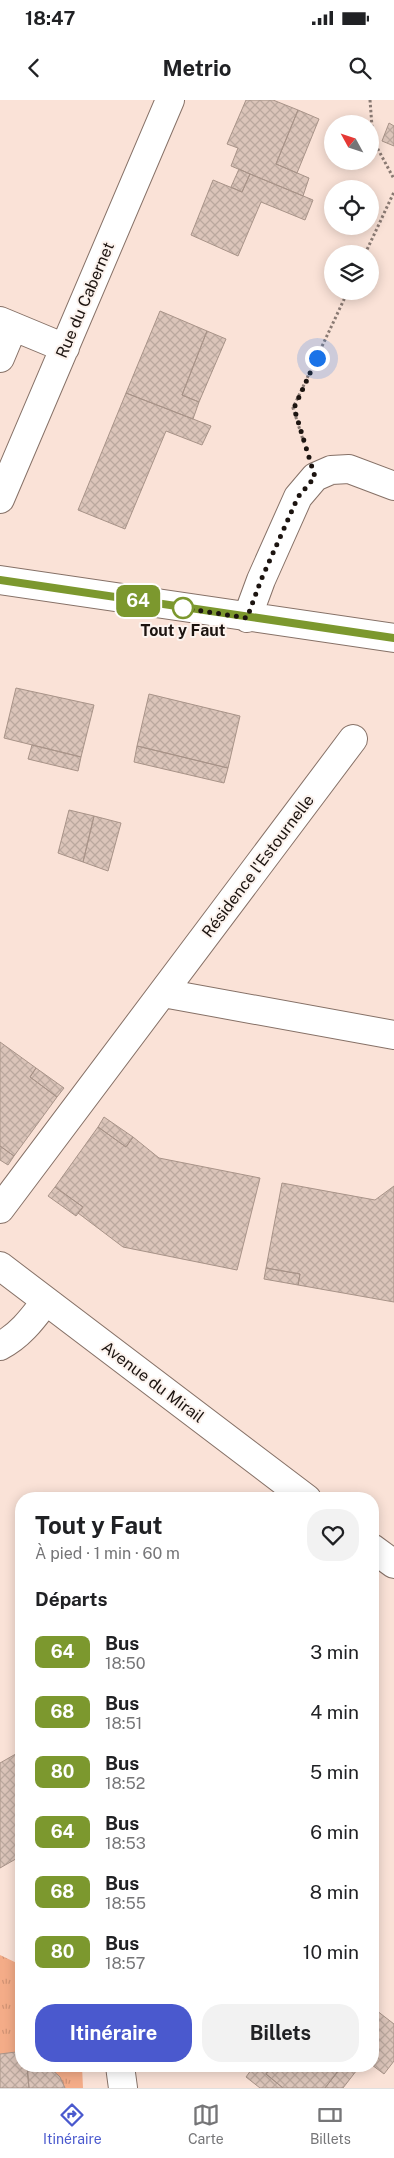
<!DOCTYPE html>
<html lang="fr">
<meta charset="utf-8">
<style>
body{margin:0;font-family:"Public Sans",sans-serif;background:#f2f2f2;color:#202124;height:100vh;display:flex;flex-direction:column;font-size:19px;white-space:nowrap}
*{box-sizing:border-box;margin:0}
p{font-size:16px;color:#757577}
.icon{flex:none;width:28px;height:28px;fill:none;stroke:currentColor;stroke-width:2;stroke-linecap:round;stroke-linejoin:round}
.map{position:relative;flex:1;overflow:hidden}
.panel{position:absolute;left:15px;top:1392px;width:364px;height:580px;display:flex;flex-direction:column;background:#fff;border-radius:20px;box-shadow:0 2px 12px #0003}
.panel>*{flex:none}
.badge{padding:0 10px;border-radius:8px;font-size:18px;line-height:32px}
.needle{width:32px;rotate:310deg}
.fabs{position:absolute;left:324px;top:15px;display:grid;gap:10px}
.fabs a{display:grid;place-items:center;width:55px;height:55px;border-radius:50%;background:#fff;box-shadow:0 2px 12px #0003;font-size:25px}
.you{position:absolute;width:25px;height:25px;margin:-12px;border:4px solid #fff;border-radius:50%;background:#1a73e8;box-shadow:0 0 0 8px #1a73e833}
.map>.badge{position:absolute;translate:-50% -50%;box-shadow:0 0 0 2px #fff}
h2{padding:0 20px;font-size:19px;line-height:45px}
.round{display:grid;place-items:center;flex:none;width:52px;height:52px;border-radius:20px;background:#f2f2f2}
.summary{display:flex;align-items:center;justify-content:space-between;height:85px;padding:0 20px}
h1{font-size:24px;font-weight:700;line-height:38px}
.action{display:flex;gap:10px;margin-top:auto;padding:10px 20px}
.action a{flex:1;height:58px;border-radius:20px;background:#4a59ce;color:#fff;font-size:20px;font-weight:700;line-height:58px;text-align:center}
.action a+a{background:#f2f2f2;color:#202124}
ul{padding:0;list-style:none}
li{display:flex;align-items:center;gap:15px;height:60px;padding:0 20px}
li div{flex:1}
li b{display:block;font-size:19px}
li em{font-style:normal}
li .badge{min-width:55px;font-weight:700;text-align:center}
.status{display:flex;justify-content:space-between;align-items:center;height:35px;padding:0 25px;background:#fff;direction:ltr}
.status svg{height:14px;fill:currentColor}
header{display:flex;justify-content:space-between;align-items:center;height:65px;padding:0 20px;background:#fff;font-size:22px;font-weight:700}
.tabs{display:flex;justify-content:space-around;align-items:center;height:70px;border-top:1px solid #e0e0e0;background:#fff;font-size:14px;color:#757577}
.tabs a{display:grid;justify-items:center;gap:2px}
.tabs .active{color:#4a59ce}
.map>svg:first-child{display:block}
</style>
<div class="status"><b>18:47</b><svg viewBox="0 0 49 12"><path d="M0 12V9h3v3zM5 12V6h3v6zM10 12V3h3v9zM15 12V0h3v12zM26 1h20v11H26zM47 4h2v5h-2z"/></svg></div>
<header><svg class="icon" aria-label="back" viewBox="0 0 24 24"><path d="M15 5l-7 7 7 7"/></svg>Metrio<svg class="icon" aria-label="search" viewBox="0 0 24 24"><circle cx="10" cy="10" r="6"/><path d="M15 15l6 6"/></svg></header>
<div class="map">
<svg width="394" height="1988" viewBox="0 0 394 1988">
<defs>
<pattern id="park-tufts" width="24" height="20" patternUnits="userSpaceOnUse" patternTransform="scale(1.25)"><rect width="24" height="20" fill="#f4ac88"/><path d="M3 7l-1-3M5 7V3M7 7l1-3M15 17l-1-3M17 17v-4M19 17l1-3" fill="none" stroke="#d19374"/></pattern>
<pattern id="building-cross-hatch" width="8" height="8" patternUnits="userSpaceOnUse" patternTransform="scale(1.25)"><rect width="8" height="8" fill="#dbc4b9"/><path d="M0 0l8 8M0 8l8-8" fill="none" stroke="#bba89e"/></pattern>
</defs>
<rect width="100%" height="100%" fill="#fae2d7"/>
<path fill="url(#park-tufts)" d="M0,1855L21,1865V1966H82L83,1988H0Z"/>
<path fill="url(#building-cross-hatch)" stroke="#a89388" d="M246,0H273L298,10L276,64L309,78L303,96L231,66L238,48L227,44Z
M298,10L319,19L297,73L276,64Z
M389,23L394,26V46L382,41Z
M239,69L250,74L242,92L231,87Z
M250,74L313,100L305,120L261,102L238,156L191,135L213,80L242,92Z
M334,126H351L348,132Z
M160,211L207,231L182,295L199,302L193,319L126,293Z
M207,231L226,239L199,302L182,295Z
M126,293L211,326L202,345L166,331L125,429L78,410Z
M16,588L94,605L81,657L4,638Z
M149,594L240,616L228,668L137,646Z
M32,645L81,657L78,671L28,659Z
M137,646L228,668L224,683L134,662Z
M69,710L94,716L83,762L58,753Z
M94,716L121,723L108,771L83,762Z
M0,942L36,968L30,977L57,997L14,1056L0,1046Z
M36,968L64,988L57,997L30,977Z
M104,1017L133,1037L126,1047L98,1027Z
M98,1027L126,1047L133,1037L159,1058L260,1078L237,1170L123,1147L78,1113L83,1107L55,1087Z
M0,1046L14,1056L8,1065L0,1060Z
M282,1083L375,1100L394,1086V1202L298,1185L300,1174L266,1168Z
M55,1087L83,1107L76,1116L48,1096Z
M266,1168L300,1174L298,1185L264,1179Z
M21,1651V1756L0,1768V1663Z
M372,1907L394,1924V1961L384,1974L372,1965Z
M16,1952L17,1958H21V1966H27L29,1988H0V1954Z
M27,1966H48L60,1977L65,1988H29Z
M254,1966H272L266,1974L283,1988H260L246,1977Z
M272,1966H342L325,1988H283L266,1974Z
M342,1966H360L343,1988H325Z"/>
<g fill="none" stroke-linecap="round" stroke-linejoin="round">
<g stroke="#867167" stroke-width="30">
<path id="minor" d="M0,221L65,248
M0,258L13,227
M0,399L170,0
M0,480L394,538
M247,518L261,480L298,397L315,377L331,370L349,369L394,386
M163,893L394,935
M0,1109L353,639
M0,1166L307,1399
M0,1246C20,1236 33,1218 46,1201
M372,1448L394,1464
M120,1966L123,1988"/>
</g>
<path stroke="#8a7a73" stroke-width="3" stroke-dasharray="2.5 2.5" stroke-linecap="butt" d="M370,0L373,40L394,79
M365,154L394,92
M304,343L293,308L348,191"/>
<use href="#minor" stroke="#fff" stroke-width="28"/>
</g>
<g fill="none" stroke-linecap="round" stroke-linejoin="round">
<g stroke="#fff" stroke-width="11">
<path id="line" d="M0,480L394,538"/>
</g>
<use href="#line" stroke="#7c982e" stroke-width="8"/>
<path stroke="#1c1410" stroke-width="5" stroke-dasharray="0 9" d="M183,508L247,518L261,480L298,397L315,377L294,308L317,258"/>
</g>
<circle fill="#fff" stroke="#7c982e" stroke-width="2.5" cx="183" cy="508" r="10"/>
<g text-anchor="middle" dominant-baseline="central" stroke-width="4" stroke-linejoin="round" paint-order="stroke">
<g font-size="16" fill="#1c1410" stroke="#fcf3ee">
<text transform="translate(85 200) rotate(-67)">Rue du Cabernet</text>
<text transform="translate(258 766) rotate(-53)">Résidence l'Estournelle</text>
<text transform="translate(153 1282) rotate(37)">Avenue du Mirail</text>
</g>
<g font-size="16" font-weight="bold" fill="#1c1410" stroke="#fcf3ee">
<text x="183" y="530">Tout y Faut</text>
</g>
</g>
</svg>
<div class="fabs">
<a><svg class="needle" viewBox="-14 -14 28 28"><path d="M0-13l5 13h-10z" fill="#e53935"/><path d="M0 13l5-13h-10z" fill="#757577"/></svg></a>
<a><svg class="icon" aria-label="locate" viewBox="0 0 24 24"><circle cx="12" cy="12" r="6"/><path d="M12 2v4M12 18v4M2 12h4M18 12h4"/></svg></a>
<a><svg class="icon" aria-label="layers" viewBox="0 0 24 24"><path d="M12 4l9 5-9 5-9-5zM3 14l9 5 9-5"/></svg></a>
</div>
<div class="you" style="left:317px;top:258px"></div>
<b class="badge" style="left:138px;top:501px;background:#7c982e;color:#fff">64</b>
<section class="panel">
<div class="summary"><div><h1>Tout y Faut</h1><p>À pied · 1 min · 60 m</p></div><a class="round"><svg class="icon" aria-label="heart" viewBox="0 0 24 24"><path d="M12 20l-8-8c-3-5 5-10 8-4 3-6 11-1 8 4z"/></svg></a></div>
<h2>Départs</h2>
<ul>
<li><span class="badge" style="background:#7c982e;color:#fff">64</span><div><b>Bus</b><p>18:50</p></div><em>3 min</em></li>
<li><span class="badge" style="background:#7c982e;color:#fff">68</span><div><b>Bus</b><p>18:51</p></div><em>4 min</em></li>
<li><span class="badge" style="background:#7c982e;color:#fff">80</span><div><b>Bus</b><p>18:52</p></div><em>5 min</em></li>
<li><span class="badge" style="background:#7c982e;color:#fff">64</span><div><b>Bus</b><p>18:53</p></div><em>6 min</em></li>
<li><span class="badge" style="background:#7c982e;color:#fff">68</span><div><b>Bus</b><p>18:55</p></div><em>8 min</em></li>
<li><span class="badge" style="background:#7c982e;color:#fff">80</span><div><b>Bus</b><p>18:57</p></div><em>10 min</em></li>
</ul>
<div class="action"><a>Itinéraire</a><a>Billets</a></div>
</section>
</div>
<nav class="tabs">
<a class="active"><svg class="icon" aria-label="directions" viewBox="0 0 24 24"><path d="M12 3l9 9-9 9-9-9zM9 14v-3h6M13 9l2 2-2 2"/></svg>Itinéraire</a>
<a><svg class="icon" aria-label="map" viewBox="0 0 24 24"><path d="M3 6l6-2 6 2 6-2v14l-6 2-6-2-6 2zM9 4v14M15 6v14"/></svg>Carte</a>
<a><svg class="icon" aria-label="tickets" viewBox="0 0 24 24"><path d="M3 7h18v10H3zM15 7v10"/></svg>Billets</a>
</nav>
